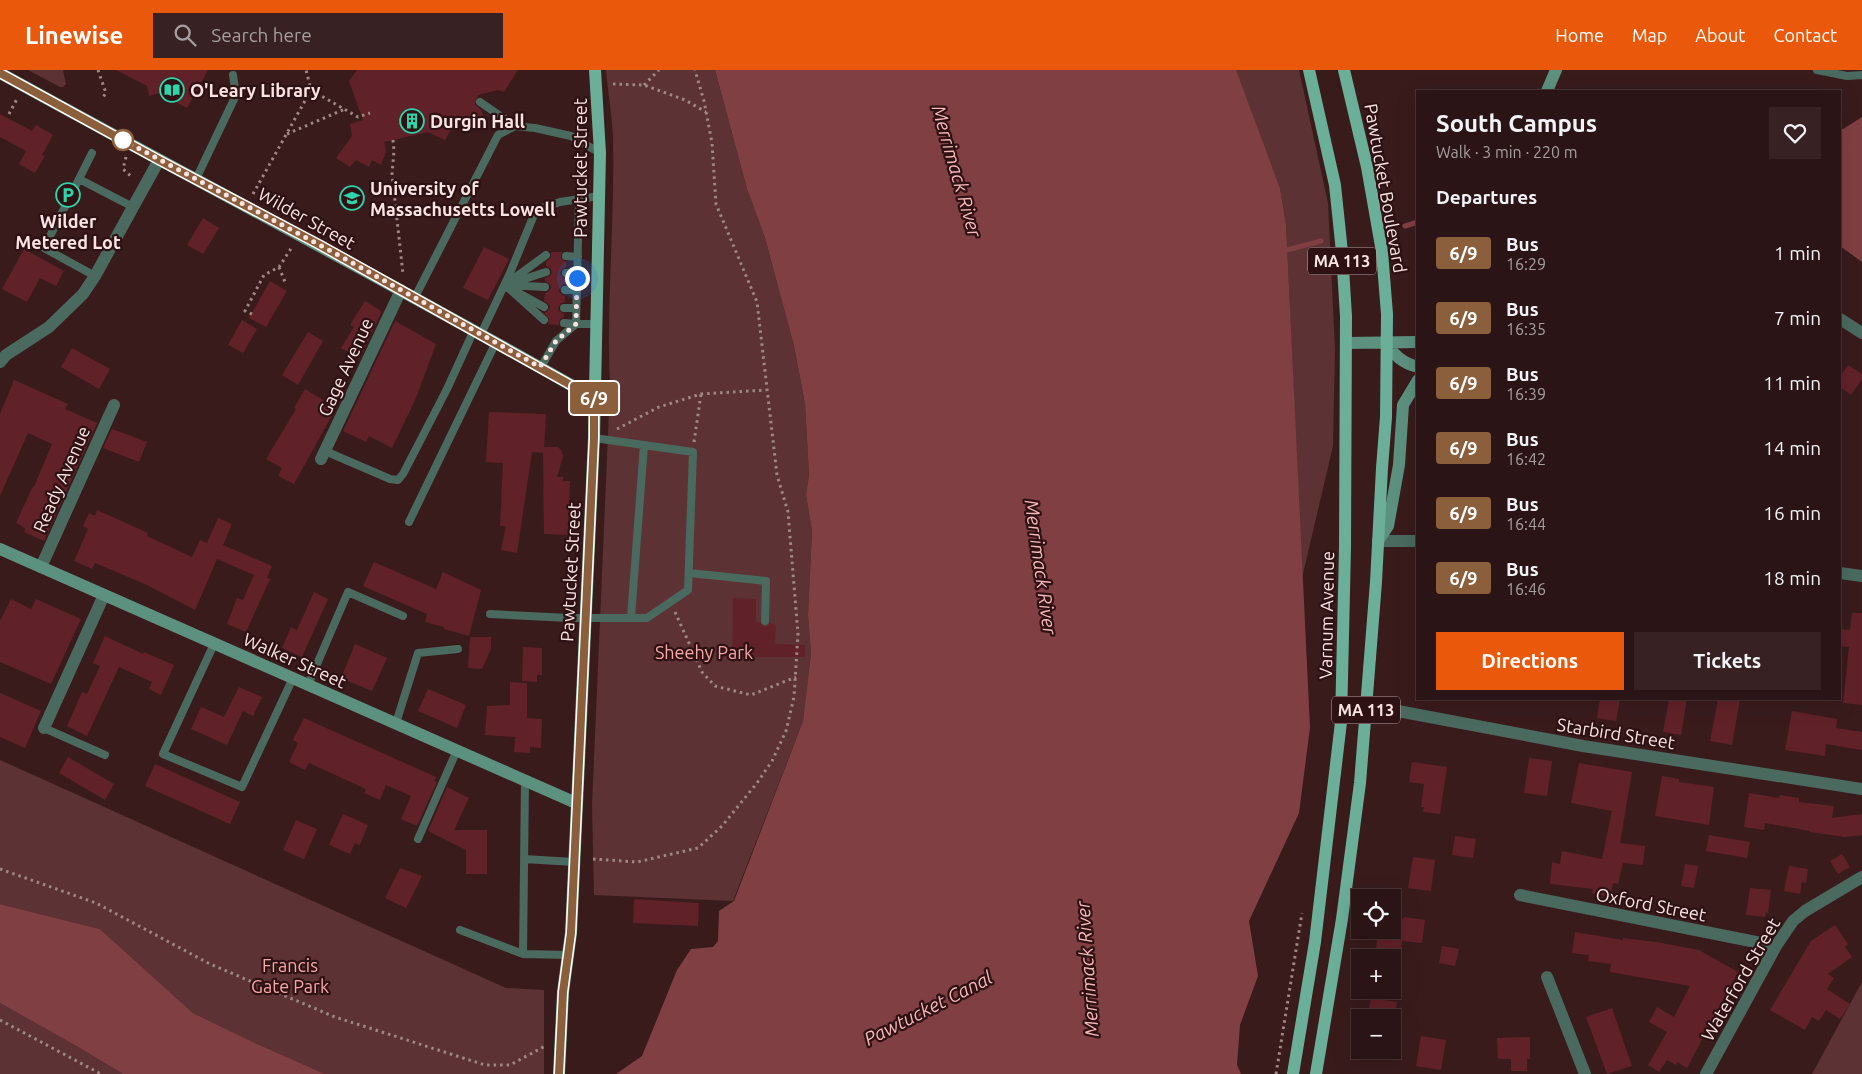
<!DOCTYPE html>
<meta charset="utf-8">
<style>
body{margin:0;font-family:Ubuntu,sans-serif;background:#372122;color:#f1f3f6;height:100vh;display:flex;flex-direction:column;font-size:19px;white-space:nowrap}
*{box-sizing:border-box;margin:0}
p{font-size:16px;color:#a69ea0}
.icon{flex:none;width:28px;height:28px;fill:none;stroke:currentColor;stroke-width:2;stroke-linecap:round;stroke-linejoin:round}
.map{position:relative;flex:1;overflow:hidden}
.side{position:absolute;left:1416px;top:20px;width:425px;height:610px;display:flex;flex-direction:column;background:#2b1415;border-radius:0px;box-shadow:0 5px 20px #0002,0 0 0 1px #473334}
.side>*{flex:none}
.badge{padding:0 10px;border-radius:4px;font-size:18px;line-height:32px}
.tools{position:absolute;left:1351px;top:819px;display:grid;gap:10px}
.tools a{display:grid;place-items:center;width:50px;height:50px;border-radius:0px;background:#2b1415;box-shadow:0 5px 20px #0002,0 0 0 1px #473334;font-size:25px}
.you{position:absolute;width:25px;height:25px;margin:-12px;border:4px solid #fff;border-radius:50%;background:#1a73e8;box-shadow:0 0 0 8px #1a73e833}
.map>.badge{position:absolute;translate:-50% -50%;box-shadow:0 0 0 2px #fff}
h2{padding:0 20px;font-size:19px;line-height:45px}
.round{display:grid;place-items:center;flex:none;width:52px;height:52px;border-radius:0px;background:#372122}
.head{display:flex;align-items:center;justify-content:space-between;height:85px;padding:0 20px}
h1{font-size:24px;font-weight:700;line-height:38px}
.cta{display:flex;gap:10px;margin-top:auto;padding:10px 20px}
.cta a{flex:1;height:58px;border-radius:0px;background:#ea580c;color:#fff;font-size:20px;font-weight:700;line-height:58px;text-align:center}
.cta a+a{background:#372122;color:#f1f3f6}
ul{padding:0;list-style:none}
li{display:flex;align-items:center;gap:15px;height:65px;padding:0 20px}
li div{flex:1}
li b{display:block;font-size:19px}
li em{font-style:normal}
li .badge{min-width:55px;font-weight:700;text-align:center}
header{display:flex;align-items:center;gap:30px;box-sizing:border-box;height:70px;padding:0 25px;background:#ea580c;color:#fff}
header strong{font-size:24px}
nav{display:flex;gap:28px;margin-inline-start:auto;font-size:18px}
.search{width:350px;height:45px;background:#372122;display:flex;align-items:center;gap:12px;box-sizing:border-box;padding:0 18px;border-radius:0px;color:#a69ea0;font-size:19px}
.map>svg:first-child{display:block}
</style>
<header>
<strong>Linewise</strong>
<div class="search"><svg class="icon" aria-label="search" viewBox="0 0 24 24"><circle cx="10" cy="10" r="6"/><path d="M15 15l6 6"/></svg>Search here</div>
<nav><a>Home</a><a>Map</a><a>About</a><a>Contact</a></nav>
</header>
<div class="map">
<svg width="1862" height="1004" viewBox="0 0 1862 1004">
<rect width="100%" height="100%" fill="#391b1c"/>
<path fill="#5c3234" d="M28,0H63L66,14L63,17H60Z
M606,0H715L747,119L765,168L794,276L805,334L809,405L806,425L812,461L808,545L811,583L803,651L733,831L594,825L592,735L610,319C606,235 615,152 613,68C612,45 608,23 606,0Z
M1235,0H1299L1328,133L1335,279L1333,376L1302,508L1286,154L1280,118Z
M0,690L506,918L544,920V1004H325L253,972L193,943L100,859L0,834Z
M1862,912V1004H1812Z
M0,933L78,977L123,1004H0Z"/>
<path fill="#803f43" d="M715,0H1236L1280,118L1286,154L1310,658L1299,743L1249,851L1258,906L1240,955L1237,995L1241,1004H616L642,986L677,900L691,879L713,877L718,871L719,841L734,831L803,651L811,583L808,545L812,461L806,425L809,405L805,334L794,276L765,168L747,119Z
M1862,47V192L1840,176V59H1843Z
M0,834L100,859L193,943L253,972L325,1004H123L78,977L0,933Z"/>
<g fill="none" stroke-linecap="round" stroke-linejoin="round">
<path stroke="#803f43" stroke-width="5" d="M1840,82L1862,80
M1405,156L1418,152
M1283,181L1321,171"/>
</g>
<path fill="#602228" d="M116,0H208L187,38L159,23L149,26L147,16Z
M357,0H518L504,22L498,20L478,25L475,34L481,40L483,45L478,54L470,49L455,53L445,70L428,62L384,72L386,82L381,95L372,90L369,97L356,90L350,97L336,88L352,66L350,54L363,50L349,11Z
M0,44L32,61L36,55L53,65L42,85L45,86L35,103L19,94L26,81L0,67Z
M203,148L219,158L203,184L187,175Z
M484,177L509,189L488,230L463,218Z
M24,179L64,201L56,216L40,208L27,232L2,219Z
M551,182H562L561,188L566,192V197L562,199L560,203L562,207L566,209L565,214L562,215L559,220L560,223L565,226V232L561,233L558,238L559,241L564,244V247L560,249L559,255L548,254L549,249L544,243L547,242L550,237L549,234L544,231L545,223L548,222L551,218L550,214L545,211V208L550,206L552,203L550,198L546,196V192L551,187Z
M270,211L287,221L266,257L249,248Z
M365,231L381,241V243L359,289L341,278L354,257L350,255Z
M242,250L257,259L243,283L228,275Z
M395,251L436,274L416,328L392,378L369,366L366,372L343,361Z
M308,262L323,271L298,315L282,305Z
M72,278L110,299L99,319L61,297Z
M1848,295L1862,304V309L1851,325L1840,317V307Z
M14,310L68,334L65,339L97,353L44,471L24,462L25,458L16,453L33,416L34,417L52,374L28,363L0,426V344Z
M305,319L336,338L294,414L278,406L282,398L266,389L296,339L294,338Z
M489,342L546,344L544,377H558L561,380L563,386L557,407H563V411H570L568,465L544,464L543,383L532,382L517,483L501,480L506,456H500L503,393L486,392Z
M112,359L147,372L139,392L103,378Z
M97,440L148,463L147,466L192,487L200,470L207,473L218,448L232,454L223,475L272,496L267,508L270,509L246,562L227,554L237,528L243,530L254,505L217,489L195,540L145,514L95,493L92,499L74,491L88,459L83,456L89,443L95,446Z
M374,492L436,519L443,502L481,520L469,566L444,559V557L425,552L427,544L363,516Z
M314,522L328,529L302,587L282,578L291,557L297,560Z
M733,528L756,529V552H760L764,557L768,556L770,552L772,554L776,555L775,574L805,575V587H732Z
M11,529L31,539L36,529L81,549L51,614L0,592V551Z
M1852,543H1862V635L1843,633L1849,577L1840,576V559L1850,560Z
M105,566L143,584L144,582L174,595L161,625L149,619L152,612L119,597L87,666L67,656L82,622L87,624L100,596L93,593Z
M470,567H491V579L482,599L468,598Z
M355,574L387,588L372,621L341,608Z
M523,577L542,578V605H537V612L522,611Z
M510,612L527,613V648L542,649L541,678L530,677V683L514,682L515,667L485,665L487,636L510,635Z
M239,617L262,627L253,646L243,641L227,675L191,659L201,637L224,647Z
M428,619L466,635L457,658L418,641Z
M0,623L41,641L25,678L0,667Z
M1600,629H1620L1616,651L1597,648Z
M1669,629H1687L1681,665L1663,662Z
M1718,629H1740L1732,675L1710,671Z
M1792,641L1837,649L1836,658L1862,662V680L1826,674L1825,686L1785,680Z
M304,648L436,707L434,711L437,712L417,756L401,749L411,726L386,715L380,730L364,723L366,719L309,693L305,700L289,692L298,673L293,670Z
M68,687L114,714L105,730L59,703Z
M1529,688L1552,691L1547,726L1524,723Z
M1412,692L1447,697L1440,744L1423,742L1424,737H1421L1424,714L1409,712Z
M1579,693L1632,702L1620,773L1645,776L1643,795L1623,793L1618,814L1613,813L1610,827L1592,823L1593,819L1550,814L1552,792L1560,794L1562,781L1602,789L1612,741L1571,733Z
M155,694L240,732L230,754L145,716Z
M1662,706L1679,709V712L1714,717L1709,755L1655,746Z
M447,717L469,728L454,760H487V804H466V780L428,761Z
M1749,723L1779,728L1780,725L1799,728V732L1834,736L1832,748L1862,744V765L1845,767L1810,762V761L1765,753L1764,760L1744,757Z
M343,744L368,755L360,775L355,773L350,784L329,775Z
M296,750L317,759L304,789L283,780Z
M1709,765L1750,772L1747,788L1706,781Z
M1455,766L1476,769L1473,788L1452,785Z
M1842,784L1850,797L1838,804L1830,791Z
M1413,787L1435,790L1431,821L1408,818Z
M1685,794L1698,796L1694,818L1681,816Z
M1789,796L1808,799L1806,813L1802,812L1800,824L1784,821Z
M400,798L422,806L406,838L385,828Z
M1750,818L1771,820L1768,843L1766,842L1765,847L1746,845Z
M634,829L699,833L698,856L633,853Z
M1404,847L1425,850L1422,873L1402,871L1401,882L1376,879L1378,860H1392V848L1403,849Z
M1835,855L1848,874L1845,877L1852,887L1828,904L1834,908L1827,919L1850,934L1840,949L1826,940L1819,951L1812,947L1805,960L1770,940L1811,871Z
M1575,862L1623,870V868L1656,872L1699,880L1738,902L1687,998L1677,992L1676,995L1667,990L1659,1002L1648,995L1667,962L1649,952L1657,937L1674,947L1690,916L1610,902L1611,894L1588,891L1589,885L1572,883Z
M1442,876L1459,879L1455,896L1439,893Z
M1371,928L1397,932L1394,948H1367Z
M1612,938L1632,996L1607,1004L1586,947Z
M1421,966L1446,970L1441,1000L1416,996Z
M1530,967V989H1527V1001H1511V989H1498L1497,968Z"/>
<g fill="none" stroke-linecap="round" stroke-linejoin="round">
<path stroke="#a08787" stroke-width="3" stroke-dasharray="2.5 4" stroke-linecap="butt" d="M98,0L106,23L103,27
M613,14L644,15L685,30L706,42
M644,15L659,0
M311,20L358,47L370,43
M9,44L17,29
M287,64L345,39
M393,70L394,81L392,104L403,204
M126,87L123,99L133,108
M253,124L311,20L306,0
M279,197L285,212
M252,244L245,241L264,205L279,197L292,177
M617,359L659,337L701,324L766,320
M694,372L701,324
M675,542L702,602L715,616L751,625L796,607
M593,789L637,792L698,778L722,756L757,713L772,691L786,661L794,627L798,564L788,442L777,405L757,232L716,134L712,73L704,31L695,0
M0,799L96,833L210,894L335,947L485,995H510L547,975
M0,950L101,1004
M1276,1004L1302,843"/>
<path stroke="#4a6a5f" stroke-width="8" d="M1817,0L1847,6L1862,5
M480,32L515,56
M79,109L92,83
M196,109L236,25L233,5
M579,129L576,254H596
M566,186L578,187
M566,203L577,204
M95,206L44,178L79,109L133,137
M512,213L546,202
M505,215L544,250
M505,215L546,185
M509,215L545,217
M565,220H577
M515,221L544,237
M415,227L498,65L515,56L535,58L571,66L600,83
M564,238H576
M564,253L576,254
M481,264L510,203L536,140L560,132L599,126
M541,297L556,271L576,254
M325,381L390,409L398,410L403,404L447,319L474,260
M409,452L496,272
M689,503L766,511L765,551
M490,544L569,548H647L688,520L693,382L594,368
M631,548L644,375
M214,574L163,684L242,717L293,608
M308,615L348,522L403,546
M396,653L418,583L458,579
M44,658L105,685
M525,710L523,884L568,885
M418,769L457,680
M524,789L574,792
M460,860L523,884"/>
<path stroke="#4a6a5f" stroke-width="12" d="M1840,249L1862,263
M0,292L6,285L49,257L83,224L95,206L159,90
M321,389L401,220
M1378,471H1418
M41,497L114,335
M1840,503L1862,506
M1366,635L1583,676L1862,719
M44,658L104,525
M1520,825L1776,876
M1547,907L1585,1004
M1706,1004L1776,876L1793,851L1805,841L1862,807"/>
<path stroke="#5d917f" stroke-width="12" d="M0,3C198,112 398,216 594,328
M1547,21L1556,0
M1346,273L1418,272
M1386,274C1396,286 1402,293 1418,297
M1378,471L1388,456L1399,395L1403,335L1418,310
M0,479L576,733"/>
<path stroke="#6baf98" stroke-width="12" d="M559,1004L563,922L571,863L594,368L600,83L595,0
M1293,1004L1315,872L1341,652L1345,478L1346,246L1342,182L1335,115L1309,0
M1316,1004L1342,849L1360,713L1376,512L1382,398L1386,347L1387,244L1382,182L1367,97L1344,0"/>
</g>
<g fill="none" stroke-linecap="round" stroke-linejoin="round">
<g stroke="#fff" stroke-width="11">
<path id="line" d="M0,3L159,90L320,175L594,328V368L571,863L563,922L559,1004"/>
</g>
<use href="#line" stroke="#8b5e3c" stroke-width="8"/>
<path stroke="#f9e3e3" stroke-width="5" stroke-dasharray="0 9" d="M123,70L119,68L320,175L540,297L556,271L576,254L577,208"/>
</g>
<defs>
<g id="library-ring" transform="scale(1.25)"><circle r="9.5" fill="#2e1113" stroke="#2ed4aa" stroke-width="1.5"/><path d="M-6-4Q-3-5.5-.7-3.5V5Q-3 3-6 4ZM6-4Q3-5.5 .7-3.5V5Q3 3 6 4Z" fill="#2ed4aa"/></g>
<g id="building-ring" transform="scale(1.25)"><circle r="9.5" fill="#2e1113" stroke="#2ed4aa" stroke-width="1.5"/><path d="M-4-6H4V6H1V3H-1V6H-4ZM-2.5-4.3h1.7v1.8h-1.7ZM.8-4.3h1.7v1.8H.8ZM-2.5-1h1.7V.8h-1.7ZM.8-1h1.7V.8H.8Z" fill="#2ed4aa"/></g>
<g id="parking-ring" transform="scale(1.25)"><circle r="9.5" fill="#2e1113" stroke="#2ed4aa" stroke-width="1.5"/><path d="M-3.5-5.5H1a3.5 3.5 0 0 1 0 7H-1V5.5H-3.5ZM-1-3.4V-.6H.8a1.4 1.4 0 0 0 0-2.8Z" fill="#2ed4aa"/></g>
<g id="university-ring" transform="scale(1.25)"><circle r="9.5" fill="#2e1113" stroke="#2ed4aa" stroke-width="1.5"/><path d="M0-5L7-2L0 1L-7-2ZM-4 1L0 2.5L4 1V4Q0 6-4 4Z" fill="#2ed4aa"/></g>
</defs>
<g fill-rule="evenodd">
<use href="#library-ring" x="172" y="20"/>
<use href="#building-ring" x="412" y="51"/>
<use href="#parking-ring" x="68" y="125"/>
<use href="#university-ring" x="352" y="128"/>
</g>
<circle fill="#fff" stroke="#8b5e3c" stroke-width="2.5" cx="123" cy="70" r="10"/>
<g text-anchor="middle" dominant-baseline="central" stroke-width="4.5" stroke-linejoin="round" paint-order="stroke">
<g fill="#2e1113" stroke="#bca4a5" stroke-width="1">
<rect x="1308" y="177.5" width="68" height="27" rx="4"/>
<rect x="1332" y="626.5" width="68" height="27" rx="4"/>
</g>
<g font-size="16" font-weight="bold" fill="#f9e3e3">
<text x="1342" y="191">MA 113</text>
<text x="1366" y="640">MA 113</text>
</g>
<g font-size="18" font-weight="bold" fill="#f9e3e3" stroke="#2e1113" text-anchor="start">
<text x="190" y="20">O'Leary Library</text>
<text x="430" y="51">Durgin Hall</text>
<text x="370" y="118">University of<tspan x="370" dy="21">Massachusetts Lowell</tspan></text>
<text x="68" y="151" text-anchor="middle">Wilder<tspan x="68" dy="21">Metered Lot</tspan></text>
</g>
<g font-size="18" fill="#f9e3e3" stroke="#2e1113">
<text transform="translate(580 98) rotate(-90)">Pawtucket Street</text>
<text transform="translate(1386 118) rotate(80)">Pawtucket Boulevard</text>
<text transform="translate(307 148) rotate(29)">Wilder Street</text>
<text transform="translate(345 297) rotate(-65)">Gage Avenue</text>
<text transform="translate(61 409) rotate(-66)">Ready Avenue</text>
<text transform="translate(570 502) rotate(-87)">Pawtucket Street</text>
<text transform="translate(1326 545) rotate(-89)">Varnum Avenue</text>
<text transform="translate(295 590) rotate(24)">Walker Street</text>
<text transform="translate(1616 663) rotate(9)">Starbird Street</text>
<text transform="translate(1651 834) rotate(11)">Oxford Street</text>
<text transform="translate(1740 909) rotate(-60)">Waterford Street</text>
</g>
<g font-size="18" fill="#f8a7a9" stroke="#2e1113">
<text x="704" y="582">Sheehy Park</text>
<text x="290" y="895">Francis<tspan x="290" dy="21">Gate Park</tspan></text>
</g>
<g font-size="19" font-style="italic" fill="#f7b9ba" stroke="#2e1113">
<text transform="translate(957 101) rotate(74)">Merrimack River</text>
<text transform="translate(1041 497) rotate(82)">Merrimack River</text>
<text transform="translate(1087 899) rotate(-94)">Merrimack River</text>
<text transform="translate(928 938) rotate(-27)">Pawtucket Canal</text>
</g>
</g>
</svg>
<div class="tools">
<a><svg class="icon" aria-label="locate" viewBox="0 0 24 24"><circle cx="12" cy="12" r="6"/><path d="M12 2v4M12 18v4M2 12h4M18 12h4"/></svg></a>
<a>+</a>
<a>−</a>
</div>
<div class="you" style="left:577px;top:208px"></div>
<b class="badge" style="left:594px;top:328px;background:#8b5e3c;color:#fff">6/9</b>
<section class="side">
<div class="head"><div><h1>South Campus</h1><p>Walk · 3 min · 220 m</p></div><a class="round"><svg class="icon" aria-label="heart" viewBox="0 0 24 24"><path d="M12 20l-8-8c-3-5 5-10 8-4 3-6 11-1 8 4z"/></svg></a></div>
<h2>Departures</h2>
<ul>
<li><span class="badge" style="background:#8b5e3c;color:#fff">6/9</span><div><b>Bus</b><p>16:29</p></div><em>1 min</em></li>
<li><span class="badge" style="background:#8b5e3c;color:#fff">6/9</span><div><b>Bus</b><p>16:35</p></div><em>7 min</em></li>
<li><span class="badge" style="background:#8b5e3c;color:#fff">6/9</span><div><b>Bus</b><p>16:39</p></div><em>11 min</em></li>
<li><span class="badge" style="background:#8b5e3c;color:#fff">6/9</span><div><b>Bus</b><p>16:42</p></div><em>14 min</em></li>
<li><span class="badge" style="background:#8b5e3c;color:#fff">6/9</span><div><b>Bus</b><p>16:44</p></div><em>16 min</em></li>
<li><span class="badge" style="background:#8b5e3c;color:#fff">6/9</span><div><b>Bus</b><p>16:46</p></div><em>18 min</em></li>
</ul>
<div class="cta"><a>Directions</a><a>Tickets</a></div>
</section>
</div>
